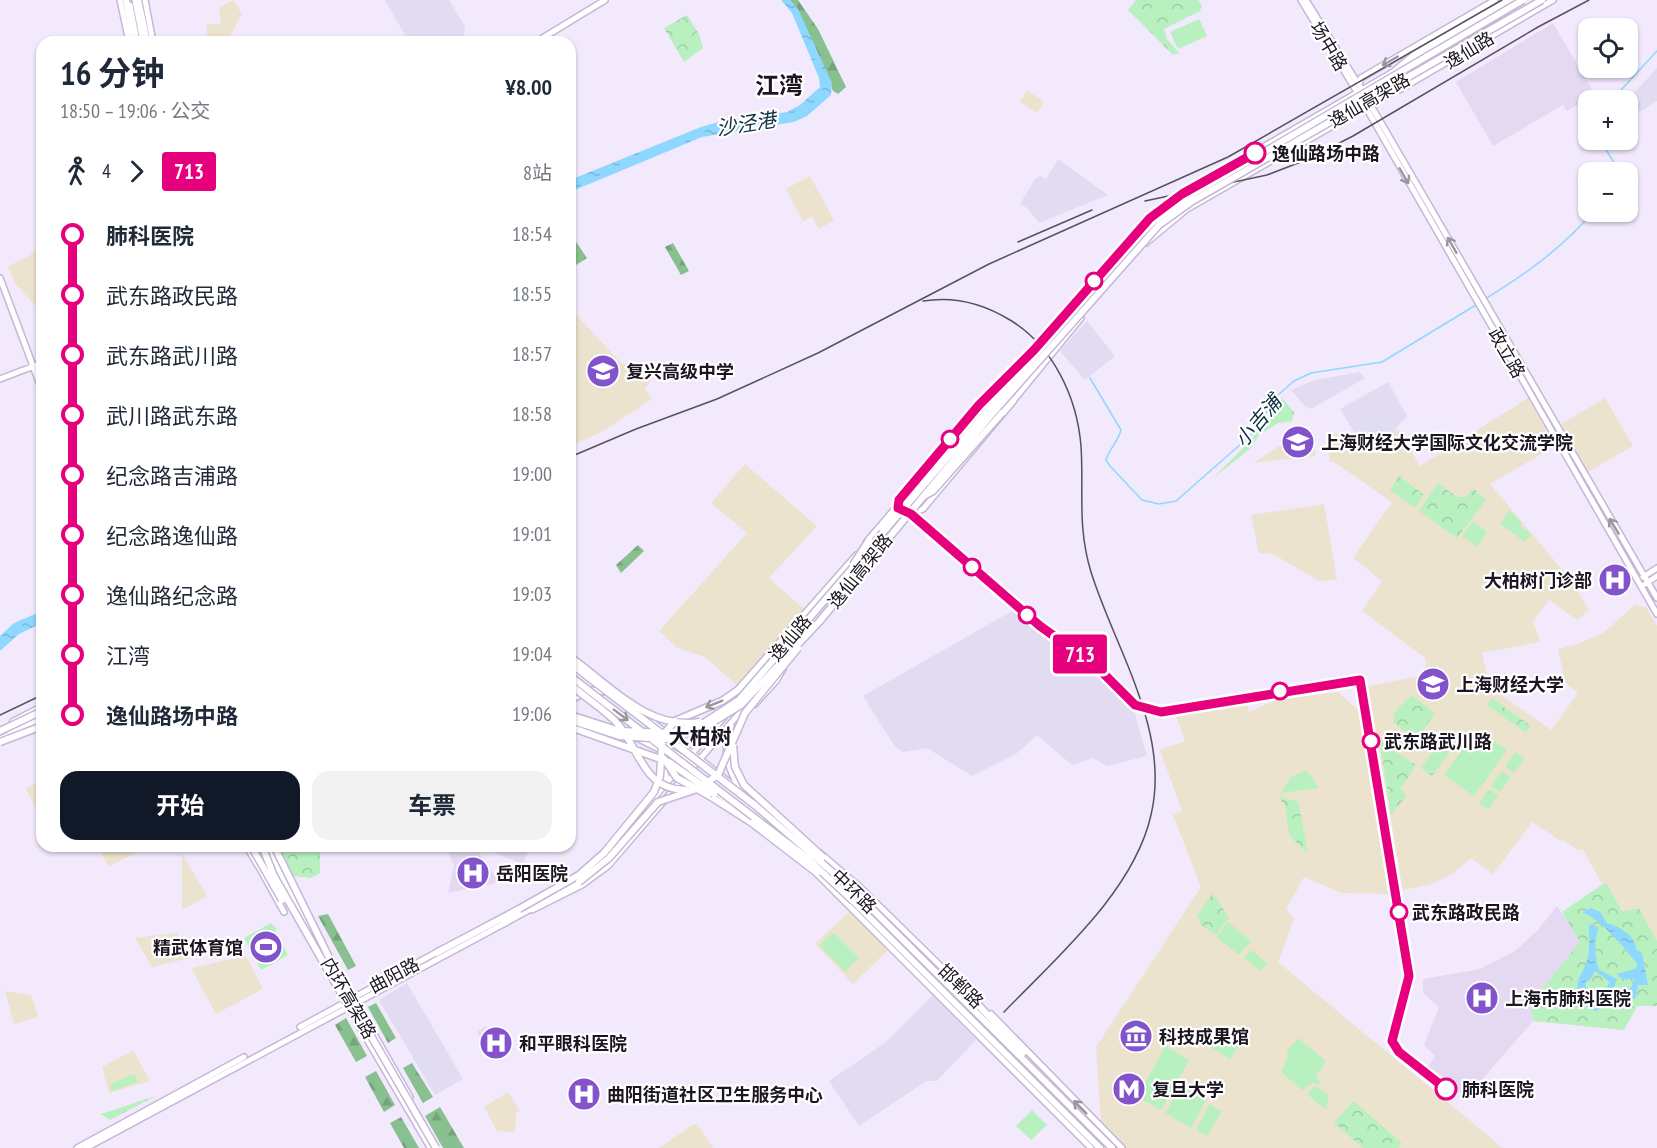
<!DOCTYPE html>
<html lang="zh">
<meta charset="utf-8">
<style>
body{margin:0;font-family:"PT Sans Narrow","Noto Sans SC",sans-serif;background:#f2f2f3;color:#1f2937;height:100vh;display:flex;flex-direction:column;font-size:22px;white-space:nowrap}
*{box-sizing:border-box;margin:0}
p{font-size:20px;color:#747a83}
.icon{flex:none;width:33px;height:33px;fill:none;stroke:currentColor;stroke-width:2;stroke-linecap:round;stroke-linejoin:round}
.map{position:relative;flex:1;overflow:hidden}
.panel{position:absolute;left:36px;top:36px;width:540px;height:816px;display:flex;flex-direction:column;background:#fff;border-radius:18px;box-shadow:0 2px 4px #0004}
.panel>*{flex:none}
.badge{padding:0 12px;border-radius:4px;font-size:21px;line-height:39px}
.tools{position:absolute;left:1578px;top:18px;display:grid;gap:12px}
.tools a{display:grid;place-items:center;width:60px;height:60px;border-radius:12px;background:#fff;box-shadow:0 2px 4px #0004;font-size:30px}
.map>.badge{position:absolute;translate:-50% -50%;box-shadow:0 0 0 3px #fff}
.legs{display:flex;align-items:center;gap:9px;height:66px;padding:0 24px;font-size:20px}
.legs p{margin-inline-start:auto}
.overview{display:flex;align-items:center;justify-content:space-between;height:102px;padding:0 24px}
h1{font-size:33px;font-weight:700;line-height:45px}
.button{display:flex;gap:12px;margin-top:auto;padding:12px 24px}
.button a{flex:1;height:69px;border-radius:18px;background:#111827;color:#fff;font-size:24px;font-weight:700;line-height:69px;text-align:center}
.button a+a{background:#f2f2f3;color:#1f2937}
ul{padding:0 24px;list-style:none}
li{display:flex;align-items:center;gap:21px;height:60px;font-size:22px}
li i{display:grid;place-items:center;width:9px;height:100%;margin:0 8px;background:currentColor}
li i::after{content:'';width:15px;height:15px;margin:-8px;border:4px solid;border-radius:50%;background:#fff}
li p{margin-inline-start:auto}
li:first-child i{background:linear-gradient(#0000 50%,currentColor 0)}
li:last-child i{background:linear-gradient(currentColor 50%,#0000 0)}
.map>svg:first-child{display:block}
</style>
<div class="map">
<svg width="1657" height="1148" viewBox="0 0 1657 1148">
<defs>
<pattern id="forest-firs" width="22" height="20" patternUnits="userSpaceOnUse" patternTransform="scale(1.5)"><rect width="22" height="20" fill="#88c08f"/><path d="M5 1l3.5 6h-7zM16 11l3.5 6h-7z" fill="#75a47b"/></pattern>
<pattern id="park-crowns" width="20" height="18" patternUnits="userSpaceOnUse" patternTransform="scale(1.5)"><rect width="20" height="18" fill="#b8f0bf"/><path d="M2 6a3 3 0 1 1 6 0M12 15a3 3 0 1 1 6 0" fill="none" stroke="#9ecda4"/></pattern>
<pattern id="water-ripples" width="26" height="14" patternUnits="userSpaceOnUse" patternTransform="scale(1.5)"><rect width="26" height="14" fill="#8ed7fe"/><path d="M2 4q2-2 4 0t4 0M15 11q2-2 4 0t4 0" fill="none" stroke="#7ab8d9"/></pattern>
</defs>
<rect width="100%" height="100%" fill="#f2e9fd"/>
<path fill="#e1dcf2" d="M385,0H449L465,26L464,36L455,42H409Z
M1657,68V101L1640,112L1632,99L1633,94Z
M1058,159L1108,195L1039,223L1027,208L1020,204L1035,179L1040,176L1046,179Z
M1087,321L1115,356L1085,380L1060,351Z
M1360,372L1365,378L1311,409L1305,406L1291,390L1315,380Z
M1388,382L1407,416L1393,432L1396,437L1354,432L1340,409Z
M1012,611L1106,683L1135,714L1147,756L1107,766L1093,758L1072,765L1037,735L1016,754L972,776L927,748L903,752L895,747L863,696Z
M407,983L463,1079L435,1095L379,1000Z
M933,995L976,1040L937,1081H926L859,1126L829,1081L886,1042Z"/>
<path fill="#e4d9f0" d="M1553,23L1595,95L1567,111L1563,105L1493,146L1456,82Z
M445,846H532L522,864L482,847L480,855L500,882L448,893L454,865Z
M1557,906L1581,942L1531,1002L1533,1021L1466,1098L1427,1068L1435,1056L1424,1045L1439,1007L1423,993V979L1480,969L1515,951L1537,931Z
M486,1026L491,1035L497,1032L501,1037L504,1035L513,1049L494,1060L477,1032Z"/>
<path fill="#ece3ce" d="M233,0L242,14L227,42H208L206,25L221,23L219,8Z
M1027,90L1044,102L1037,113L1020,102Z
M810,176L834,220L819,229L812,216L803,221L786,189Z
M42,245V300L36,306L14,282L8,266L28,257Z
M570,308L620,362L651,380L645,389L652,399L605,430L570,447Z
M1528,398L1555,446L1490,484L1570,579L1589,610L1577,620L1549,600L1533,622L1540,642L1482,653L1489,686L1551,730L1578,693L1565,682L1558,649L1578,644L1603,633L1635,605L1646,607L1657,626V941L1639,908L1622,911L1606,882L1602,884L1583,850H1578L1563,840L1561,841L1532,822L1493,874L1471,858L1452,874L1432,884L1403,890L1368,686L1427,675L1425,658L1362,611L1382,581L1353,558L1392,502L1334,462H1330L1326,435L1366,432L1395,437L1393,432L1398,429L1420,466Z
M1605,398L1633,446L1588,472L1561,424Z
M1302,431L1310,432L1316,456L1253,463Z
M745,464L817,526L769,578L804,609L737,685L705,657L677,648L659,631L747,533L711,503Z
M1324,504L1337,580L1319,581L1278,557L1268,553L1259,554L1251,515Z
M1338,692L1359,711L1388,894L1341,893L1304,877L1286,909L1294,919L1278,962L1503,1148H1126L1101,1122L1096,1047L1201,887L1173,815L1182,811L1160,750L1185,741L1176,716L1247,704L1249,712L1276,700Z
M42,781V818L25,788Z
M97,846H129L134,853L109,867Z
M182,853L207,896L182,910Z
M851,910L889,949L853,984L815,944Z
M177,933L190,958L152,967L135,938Z
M246,956L263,989L216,1014L191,968Z
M5,991L31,995L38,1017L14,1024Z
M133,1050L150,1081L109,1093L102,1067Z
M508,1092L520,1111L516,1113L515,1132L497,1131L484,1107Z
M694,1124L698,1125L713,1148H659Z"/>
<path fill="#b8f0bf" d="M1199,19L1207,36L1178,49L1170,32Z
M1509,510L1522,523L1520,526L1531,534L1525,542L1500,524Z
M1473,521L1487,532L1477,547L1462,536Z
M1477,729L1507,750L1474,796L1444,775Z
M1515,752L1525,758L1514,773L1505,766Z
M1306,770L1319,788L1280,793L1291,777Z
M1502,771L1511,777L1500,792L1491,786Z
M1489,789L1498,796L1488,810L1479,803Z
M1228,922L1251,941L1239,955L1216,937Z
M271,923L277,929L275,930L288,955L261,970L244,938Z
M831,934L836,935L859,958L845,972L819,945Z
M1251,950L1267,963L1261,971L1244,958Z
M1212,1028L1240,1044L1230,1059L1204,1043Z
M1298,1038L1326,1061L1316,1077L1322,1084L1313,1083L1302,1090L1281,1072L1288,1057L1287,1051Z
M1165,1046L1189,1060L1161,1110L1138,1097Z
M131,1075H135L138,1082L111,1091V1084Z
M1181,1086L1206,1100L1191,1128L1165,1113Z
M1315,1086L1329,1095L1326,1110L1308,1095L1309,1091Z
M1210,1104L1222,1111L1207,1136L1196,1130Z
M1032,1110L1047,1125L1031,1140L1016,1126Z"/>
<path fill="url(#forest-firs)" d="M790,0H798L818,29L846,87L838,94L833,91L800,14Z
M572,236L587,258L576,265L570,264Z
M673,243L689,271L681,275L665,247Z
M638,545L644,551L621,573L616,565Z
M328,914L356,966L348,970L318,916Z
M376,1003L396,1038L388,1043L368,1007Z
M346,1018L367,1056L356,1062L335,1025Z
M412,1063L433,1097L423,1103L403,1068Z
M376,1071L395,1105L384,1112L365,1077Z
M440,1107L464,1148H443L425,1116Z
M401,1117L419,1148H404L390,1123Z"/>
<path fill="url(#park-crowns)" d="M1136,0H1198L1202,5L1200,11L1164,29L1167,39L1179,53L1173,55L1128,10Z
M687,15L699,34L703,48L684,62L664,28Z
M1282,398L1294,412L1292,421L1278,423L1259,435L1251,448L1212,479L1250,441Z
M1399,476L1424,495L1415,508L1390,490Z
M1438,483L1457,497H1466L1473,488L1486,500L1457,538L1419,511Z
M1411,695L1435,713L1417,740L1393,722L1395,712Z
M1492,698L1531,726L1526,733L1487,705Z
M1380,741L1416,765L1400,789L1407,795L1391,815Z
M1438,744L1449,753L1432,776L1421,768Z
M1278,797L1298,801L1308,854L1289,835L1285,805Z
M279,846H320V873L311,878L292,876Z
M1606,882L1622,911L1639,908L1657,941V1006H1637L1624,1030L1533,1021L1531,1003L1580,942L1562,912Z
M1213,893L1229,918L1216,935L1201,925L1197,916Z
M156,1096L110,1120L101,1114Z
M1353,1101L1402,1143L1398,1148H1363L1334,1123Z"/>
<path fill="url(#water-ripples)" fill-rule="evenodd" d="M781,0H790L798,9L832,83L831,95L807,116L794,122L702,137L570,192V180L701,127L726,120L787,112L800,105L820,87L819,78L792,13Z
M42,611V623L19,634L0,651V636L14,623Z
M1591,908L1600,912L1607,923C1619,926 1636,936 1636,950L1642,953L1648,985H1638L1636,997L1628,1003L1604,1004L1597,1011L1589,1009C1569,980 1580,984 1588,957C1590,948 1589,935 1589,924L1599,928C1593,942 1595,957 1599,970L1617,979L1613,990L1625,994L1632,986L1634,978L1623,980L1617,974L1635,969L1638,965C1624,947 1603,921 1582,912ZM1595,971L1610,982L1598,1000L1587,991L1585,982L1590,980Z"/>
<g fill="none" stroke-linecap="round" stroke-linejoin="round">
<path stroke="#8ed7fe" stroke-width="1.5" d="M1606,100L1621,90L1657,51
M1600,140L1620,172
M1485,299C1526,274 1562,248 1593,212
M1090,378L1121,430C1118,442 1109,449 1106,460L1110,466L1142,500L1159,504L1176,501L1250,436L1278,395L1294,381L1311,373L1382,362L1476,305"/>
<g stroke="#c5b7d7" stroke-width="8">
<path id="major" d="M120,0L129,42
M135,0L143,42
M145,0L153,42
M1301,0L1357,92L1657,614
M1306,0L1362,90L1657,598
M130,5L137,42
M536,42L605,0
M1408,63L1515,0
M1359,85L1361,78L1495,0
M1399,90L1553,0
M1146,243L1187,209L1385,96
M0,278L42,390
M0,379L42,363
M997,390L1158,211L1182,194L1400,68
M1001,410L1013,401L1081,318
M898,506L899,500L995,390
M911,514L923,509L1011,404
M1643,577L1657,568
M1645,584L1657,576
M570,700L592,690L605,692
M755,704L776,681L783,669
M634,708L778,820
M731,726C722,745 727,769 739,786
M633,736L665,752
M671,751L694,765
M659,753L683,766
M661,761L666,776L662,785
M681,766L724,717
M702,781L751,820
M256,846L267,869
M820,853L862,889L962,987
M603,857L675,773
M258,865L284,912
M278,865L309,923
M814,871L1091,1148
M532,910L582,885L608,866L767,681
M343,980L410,1097
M991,1014L1122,1148
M300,1027L439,951
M77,1148L244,1057
M86,1148L507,922"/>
</g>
<g stroke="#c5b7d7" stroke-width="9">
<path id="highway" d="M126,0L134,42
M138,0L147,42
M1396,70L1414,55L1508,0
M1384,97L1517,17
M988,400L998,387
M1002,413L1013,401
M867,542L880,527
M675,721L722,701L738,690L857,555
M13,722L42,707
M9,730L42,717
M1,739L42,721
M708,795L752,823
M247,846L258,865
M268,846L279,877L333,972
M852,889L1112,1148
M853,901L1100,1148
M504,923L579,882
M436,953L519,909
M959,984L1023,1053
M365,1035L431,1148"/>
</g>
<use href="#major" stroke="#fff" stroke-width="5"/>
<use href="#highway" stroke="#fff" stroke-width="6"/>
<path stroke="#57515f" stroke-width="1.5" d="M1145,201L1267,175L1306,160L1353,136L1538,27L1589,0
M1018,242L1092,210
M923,301C954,296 984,304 1010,320C1053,346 1077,397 1081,446C1084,491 1077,526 1091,572C1115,649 1171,731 1151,815C1134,891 1057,957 1004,1012
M570,457L636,429L717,399L818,353L989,264L1228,157L1502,0
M0,715L42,695"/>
<g stroke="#c5b7d7" stroke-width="9" stroke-linecap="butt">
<path id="highway-bridge" d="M924,496L933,491L1002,413
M880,527L988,400
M853,565L869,540
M570,657C609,684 648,731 700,722
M570,663L756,806L852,889
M574,679L645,734
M570,684C585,698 603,708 617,723C640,749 643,790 686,790
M570,715L620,731L670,733L702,724L739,700L1131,244L1155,220L1191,195L1523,0
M570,720L619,736L665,739L702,729L741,705L819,622L991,415L1159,225L1191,202L1542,0
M570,727L669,762L714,794
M0,731L42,711
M664,734L675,721
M653,740L807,858L853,901
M0,742L42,726
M733,746L735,767L744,785L823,857
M664,759L677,778L708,795
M752,823L817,873
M251,846L282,900
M262,846L274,876L365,1035
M274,846L349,998L436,1148
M579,882L609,858L658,802L697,789L718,775L745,713L798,648
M519,909L579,875L604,853L654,792L660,776L662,744"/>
</g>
<use href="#highway-bridge" stroke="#fff" stroke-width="6"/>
</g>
<defs><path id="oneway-shaft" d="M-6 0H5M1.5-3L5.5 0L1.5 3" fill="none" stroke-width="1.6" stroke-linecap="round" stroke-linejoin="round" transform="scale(1.5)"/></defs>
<g stroke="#99969c">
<use href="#oneway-shaft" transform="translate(1390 61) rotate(150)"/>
<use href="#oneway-shaft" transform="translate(1404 176) rotate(60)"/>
<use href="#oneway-shaft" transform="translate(1452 245) rotate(-120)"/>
<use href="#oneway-shaft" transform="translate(1614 526) rotate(-121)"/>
<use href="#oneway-shaft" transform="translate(714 704) rotate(158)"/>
<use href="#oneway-shaft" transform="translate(621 715) rotate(37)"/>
<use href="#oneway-shaft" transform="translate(1080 1107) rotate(-135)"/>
</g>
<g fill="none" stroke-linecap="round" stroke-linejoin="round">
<g stroke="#fff" stroke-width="14">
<path id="line-1" d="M1255,153L1182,194L1150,218L1034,350L979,405L899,500L898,508L911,514L1040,626L1096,666L1135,705L1161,712L1360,680L1409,976L1392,1041L1399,1052L1446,1089"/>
</g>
<use href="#line-1" stroke="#e6007e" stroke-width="9"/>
</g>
<defs>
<g id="school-disc" transform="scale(1.725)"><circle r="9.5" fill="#8353cb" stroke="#fff"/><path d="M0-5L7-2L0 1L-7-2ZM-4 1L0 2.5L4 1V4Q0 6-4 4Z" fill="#fff"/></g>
<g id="university-disc" transform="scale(1.725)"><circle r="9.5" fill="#8353cb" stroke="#fff"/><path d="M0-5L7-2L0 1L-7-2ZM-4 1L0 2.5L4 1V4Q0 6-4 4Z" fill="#fff"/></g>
<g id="hospital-disc" transform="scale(1.725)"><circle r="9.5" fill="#8353cb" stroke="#fff"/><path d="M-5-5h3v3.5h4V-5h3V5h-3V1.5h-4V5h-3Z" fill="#fff"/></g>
<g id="stadium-disc" transform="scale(1.725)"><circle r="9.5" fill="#8353cb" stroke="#fff"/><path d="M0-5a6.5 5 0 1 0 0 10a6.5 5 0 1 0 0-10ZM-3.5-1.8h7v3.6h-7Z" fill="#fff"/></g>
<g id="museum-disc" transform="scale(1.725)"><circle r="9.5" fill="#8353cb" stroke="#fff"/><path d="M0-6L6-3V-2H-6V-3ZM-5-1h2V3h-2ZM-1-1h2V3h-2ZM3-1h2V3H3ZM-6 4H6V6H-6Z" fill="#fff"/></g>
<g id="metro-disc" transform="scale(1.725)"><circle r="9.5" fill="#8353cb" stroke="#fff"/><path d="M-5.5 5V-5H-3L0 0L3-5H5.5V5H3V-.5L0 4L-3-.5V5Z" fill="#fff"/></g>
</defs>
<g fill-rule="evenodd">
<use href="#school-disc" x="603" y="371"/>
<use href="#university-disc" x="1298" y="442"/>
<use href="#hospital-disc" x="1615" y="580"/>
<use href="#university-disc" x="1433" y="684"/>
<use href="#hospital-disc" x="473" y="873"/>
<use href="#stadium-disc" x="266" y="947"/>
<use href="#hospital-disc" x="1482" y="998"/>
<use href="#museum-disc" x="1136" y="1036"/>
<use href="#hospital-disc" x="496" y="1043"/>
<use href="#metro-disc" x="1129" y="1089"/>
<use href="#hospital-disc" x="584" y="1094"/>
</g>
<g fill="#fff" stroke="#e6007e" stroke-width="3">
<circle cx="1255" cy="153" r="10"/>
<circle cx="1094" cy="281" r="8"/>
<circle cx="950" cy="439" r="8"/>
<circle cx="972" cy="567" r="8"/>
<circle cx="1027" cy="615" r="8"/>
<circle cx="1280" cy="691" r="8"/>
<circle cx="1371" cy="741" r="8"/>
<circle cx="1399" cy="912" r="8"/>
<circle cx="1446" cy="1089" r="10"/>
</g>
<g text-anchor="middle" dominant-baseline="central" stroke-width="4.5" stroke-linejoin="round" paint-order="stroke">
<g font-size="18" fill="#1c1622" stroke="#fff">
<text transform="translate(1329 46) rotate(59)">场中路</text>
<text transform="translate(1469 50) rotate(-31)">逸仙路</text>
<text transform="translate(1369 100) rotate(-30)">逸仙高架路</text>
<text transform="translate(1507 353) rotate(60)">政立路</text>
<text transform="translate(860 571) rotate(-51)">逸仙高架路</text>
<text transform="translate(790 638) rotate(-50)">逸仙路</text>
<text transform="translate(854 891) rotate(44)">中环路</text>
<text transform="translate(394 975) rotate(-28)">曲阳路</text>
<text transform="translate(961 986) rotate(44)">邯郸路</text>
<text transform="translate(349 998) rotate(60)">内环高架路</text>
</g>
<g font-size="18" font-weight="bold" fill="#1c1622" stroke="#fff" text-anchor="start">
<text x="1272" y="153">逸仙路场中路</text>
<text x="1384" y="741">武东路武川路</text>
<text x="1412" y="912">武东路政民路</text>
<text x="1462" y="1089">肺科医院</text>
</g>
<g font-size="18" font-weight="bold" fill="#1c1622" stroke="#fff" text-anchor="start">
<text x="626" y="371">复兴高级中学</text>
<text x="1321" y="442">上海财经大学国际文化交流学院</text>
<text x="1592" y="580" text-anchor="end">大柏树门诊部</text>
<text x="1456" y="684">上海财经大学</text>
<text x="496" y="873">岳阳医院</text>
<text x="243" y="947" text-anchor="end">精武体育馆</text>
<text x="1505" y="998">上海市肺科医院</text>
<text x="1159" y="1036">科技成果馆</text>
<text x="519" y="1043">和平眼科医院</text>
<text x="1152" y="1089">复旦大学</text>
<text x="607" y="1094">曲阳街道社区卫生服务中心</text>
</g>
<g font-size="20" font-style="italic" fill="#0f3141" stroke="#fff">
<text transform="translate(746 124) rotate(-9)">沙泾港</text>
<text transform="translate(1258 421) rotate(-50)">小吉浦</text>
</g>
<g font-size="21" font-weight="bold" fill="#1c1622" stroke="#fff">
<text x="700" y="736">大柏树</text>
</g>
<g font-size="24" font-weight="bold" fill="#1c1622" stroke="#fff">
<text x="779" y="85">江湾</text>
</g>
</g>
</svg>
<div class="tools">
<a><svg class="icon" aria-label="locate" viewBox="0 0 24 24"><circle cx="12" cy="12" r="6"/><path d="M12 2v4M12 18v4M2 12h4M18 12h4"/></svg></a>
<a>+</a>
<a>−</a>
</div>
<b class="badge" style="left:1080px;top:654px;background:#e6007e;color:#fff">713</b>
<section class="panel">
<div class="overview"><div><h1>16 分钟</h1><p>18:50 – 19:06 · 公交</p></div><b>¥8.00</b></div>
<div class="legs"><svg class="icon" aria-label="walk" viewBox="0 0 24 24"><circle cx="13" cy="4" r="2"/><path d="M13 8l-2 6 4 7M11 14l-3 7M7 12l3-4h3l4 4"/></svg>4<svg class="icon" aria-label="forward" viewBox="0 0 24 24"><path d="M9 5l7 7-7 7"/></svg><b class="badge" style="background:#e6007e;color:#fff">713</b><p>8站</p></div>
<ul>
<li><i style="color:#e6007e"></i><b>肺科医院</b><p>18:54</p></li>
<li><i style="color:#e6007e"></i><span>武东路政民路</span><p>18:55</p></li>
<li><i style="color:#e6007e"></i><span>武东路武川路</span><p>18:57</p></li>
<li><i style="color:#e6007e"></i><span>武川路武东路</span><p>18:58</p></li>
<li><i style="color:#e6007e"></i><span>纪念路吉浦路</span><p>19:00</p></li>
<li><i style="color:#e6007e"></i><span>纪念路逸仙路</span><p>19:01</p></li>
<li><i style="color:#e6007e"></i><span>逸仙路纪念路</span><p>19:03</p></li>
<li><i style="color:#e6007e"></i><span>江湾</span><p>19:04</p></li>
<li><i style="color:#e6007e"></i><b>逸仙路场中路</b><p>19:06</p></li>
</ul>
<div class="button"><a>开始</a><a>车票</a></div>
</section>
</div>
